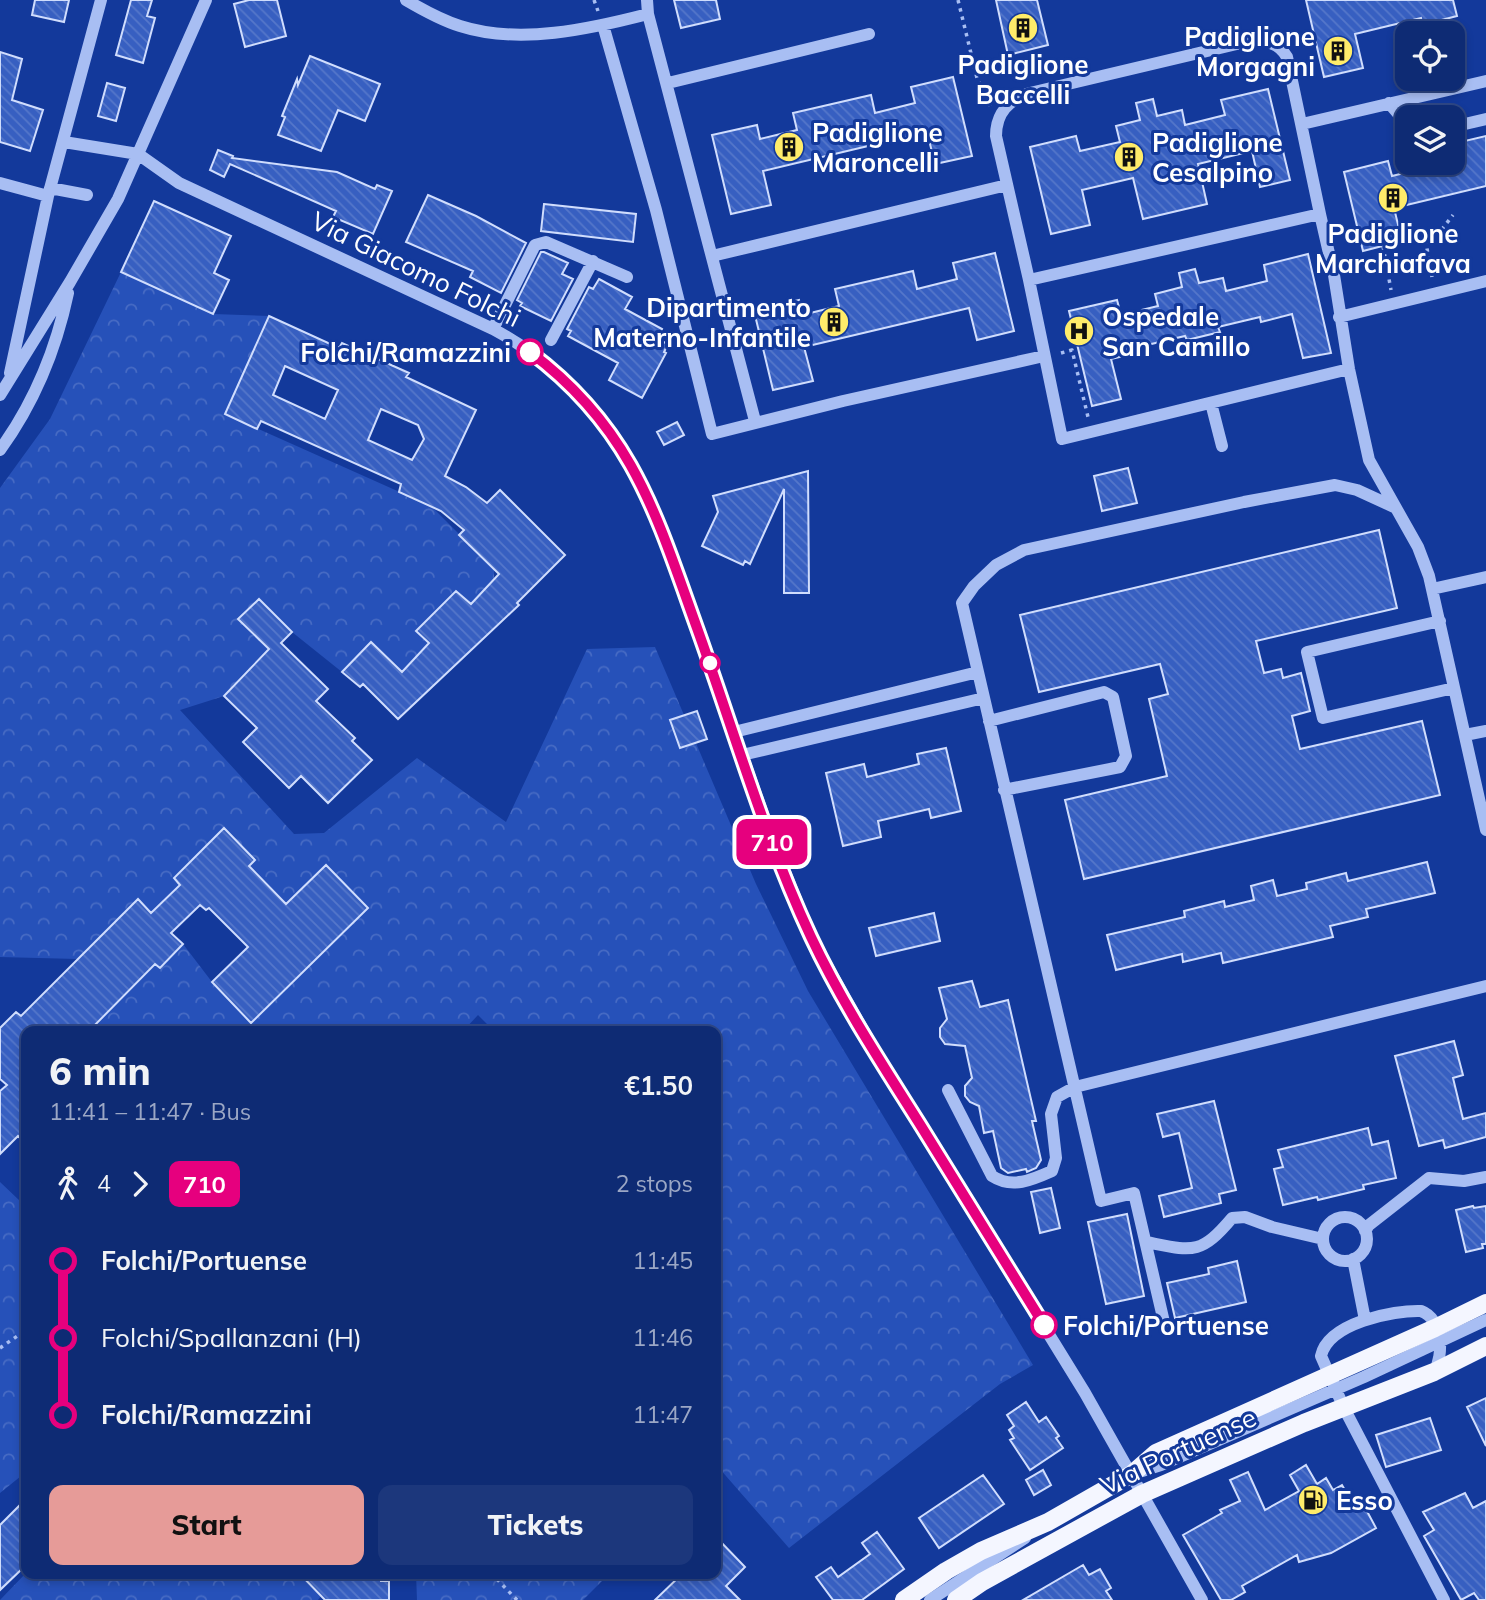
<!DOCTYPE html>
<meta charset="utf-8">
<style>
body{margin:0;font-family:Mulish,sans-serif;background:#1c377c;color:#f1f3f6;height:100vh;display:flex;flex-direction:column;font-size:26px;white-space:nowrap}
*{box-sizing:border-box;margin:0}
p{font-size:23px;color:#9ba7c5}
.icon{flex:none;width:38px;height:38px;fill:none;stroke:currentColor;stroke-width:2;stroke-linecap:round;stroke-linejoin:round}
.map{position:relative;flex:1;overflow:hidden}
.sheet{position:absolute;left:21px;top:1026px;width:700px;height:553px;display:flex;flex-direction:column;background:#0e2b74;border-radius:14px;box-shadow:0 4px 10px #0003,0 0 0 2px #2e4786}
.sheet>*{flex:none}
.badge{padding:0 14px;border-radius:10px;font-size:24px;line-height:46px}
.buttons{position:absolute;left:1395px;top:21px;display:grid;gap:14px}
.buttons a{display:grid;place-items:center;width:70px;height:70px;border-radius:14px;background:#0e2b74;box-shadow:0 4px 10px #0003,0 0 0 2px #2e4786;font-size:35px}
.map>.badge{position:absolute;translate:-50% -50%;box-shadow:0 0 0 4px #fff}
.legs{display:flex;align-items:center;gap:10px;height:77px;padding:0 28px;font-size:23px}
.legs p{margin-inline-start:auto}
.headline{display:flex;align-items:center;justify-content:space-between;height:119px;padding:0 28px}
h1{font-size:38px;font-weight:800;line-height:52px}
.button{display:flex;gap:14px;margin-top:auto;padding:14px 28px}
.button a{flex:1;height:80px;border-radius:14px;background:#e69b98;color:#111;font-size:28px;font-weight:800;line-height:80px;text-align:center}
.button a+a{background:#1c377c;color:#f1f3f6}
ul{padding:0 28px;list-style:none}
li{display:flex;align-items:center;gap:24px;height:77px;font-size:26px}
li i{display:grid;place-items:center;width:10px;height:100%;margin:0 9px;background:currentColor}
li i::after{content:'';width:18px;height:18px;margin:-9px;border:5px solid;border-radius:50%;background:#0e2b74}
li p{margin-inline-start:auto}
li:first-child i{background:linear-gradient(#0000 50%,currentColor 0)}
li:last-child i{background:linear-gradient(currentColor 50%,#0000 0)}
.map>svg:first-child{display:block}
</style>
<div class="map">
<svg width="1486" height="1600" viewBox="0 0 1486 1600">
<defs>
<pattern id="forest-crowns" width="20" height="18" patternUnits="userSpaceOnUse" patternTransform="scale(1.75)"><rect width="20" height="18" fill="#2651b9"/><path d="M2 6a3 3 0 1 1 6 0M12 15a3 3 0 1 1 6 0" fill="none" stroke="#476bc4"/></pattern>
<pattern id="building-back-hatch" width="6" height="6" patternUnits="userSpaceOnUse" patternTransform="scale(1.75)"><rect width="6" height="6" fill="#375fc1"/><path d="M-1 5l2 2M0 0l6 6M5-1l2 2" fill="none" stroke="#5577ca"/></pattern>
</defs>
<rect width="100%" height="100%" fill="#13399b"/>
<path fill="url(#forest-crowns)" d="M121,272L213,314L269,316L225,414L431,506L494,569V579L471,604L456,591L416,631L429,643L402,672L371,642L342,672L292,632L258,599L239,619L269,649L224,696L180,710L294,834L324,833L417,758L506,822L587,649L655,647L756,884L808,991L1033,1365L1000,1384L789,1548L719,1468L716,1470V1031H494L478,1015L463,1031L460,1028L457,1031H89L155,964L160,968L183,944L212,982L251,1022L300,891L285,903L249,866L255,860L224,828L174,877L180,885L151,913L138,899L78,959L0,957V488L50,419Z
M0,1182L20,1201L26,1290V1472L0,1493Z
M26,1573H264L269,1578L275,1573H299L321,1596L318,1600H0Z
M416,1573H610L583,1600H417Z"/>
<path fill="url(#building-back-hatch)" stroke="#d0ddfd" stroke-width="2" fill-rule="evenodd" d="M35,0H69L64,22L32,15Z
M131,0H152L147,16L155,18L143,63L116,55Z
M249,0H277L286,36L245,47L234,4Z
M674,0H716L720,19L681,28Z
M996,0H1037L1048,45L1008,55Z
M1306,0H1453L1457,16L1422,25L1421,18L1355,34L1363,68L1324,77Z
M0,52L22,59L12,100L43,110L30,151L0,142Z
M310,56L380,84L365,121L338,110L321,151L278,135L285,117L282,116L297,79L298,85Z
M953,77L972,156L935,164L927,132L763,171L771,205L731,214L712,135L757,125L760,139L797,130L793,113L871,95L875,113L915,103L911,87Z
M107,83L125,88L116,121L98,116Z
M1268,89L1290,180L1260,187L1252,151L1198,164L1207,204L1143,219L1133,178L1082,190L1090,225L1051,234L1030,147L1076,136L1080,151L1120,142L1116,126L1140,120L1136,103L1153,99L1157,116L1182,110L1185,125L1225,115L1221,100Z
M1486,136V186L1394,208L1402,241L1363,251L1344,172L1388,161L1392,176L1429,167L1428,163H1452V144Z
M218,150L233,156L232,158L337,172L375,189L377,185L392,191L373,234L333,217L336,211L230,164L224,177L210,170Z
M428,195L476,216L526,243L501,293L470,277L473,271L406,242Z
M154,201L231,236L214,273L229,280L213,314L121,272Z
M544,204L636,214L633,242L541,231Z
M541,252H544L568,263L562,274L573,279L551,321L520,306L522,303L517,300Z
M995,253L1014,331L977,340L969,308L804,347L813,381L773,390L754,311L799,300L802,315L839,306L835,289L913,271L917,289L957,279L953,263Z
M1308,254L1331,353L1303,358L1292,314L1261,322L1260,317L1218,327L1220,332L1187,340L1185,336L1143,346L1145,351L1111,359L1121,399L1092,406L1069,311L1117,300L1121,315L1158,306L1155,294L1182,287L1179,273L1195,269L1199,283L1223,278L1226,291L1267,281L1264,265Z
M599,279L632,297L625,309L662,329L657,339L668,344L664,352L666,353L642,398L609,380L618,363L568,336L571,331L567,329L589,287L593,289Z
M269,316L339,348L342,343L409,373L406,377L476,410L445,476L466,487L487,503L500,490L565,555L517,603L519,605L398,719L363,684L360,687L342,672L371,642L402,672L429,643L416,631L456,591L471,604L499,574L459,535L464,530L441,511L399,492L401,484L261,421L257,429L225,414ZM285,366L338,390L325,419L273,395ZM381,409L418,425L424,439L412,460L368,440Z
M677,422L684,435L664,445L657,432Z
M1128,468L1137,503L1102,511L1094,476Z
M808,471L809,593H784V489L750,564L745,561L743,565L702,546L718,512L713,496Z
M1379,530L1397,608L1256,641L1264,673L1281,669L1283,678L1301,673L1310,711L1292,716L1300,749L1422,721L1440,795L1084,879L1065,800L1167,776L1149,699L1168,694L1160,664L1039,692L1020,615Z
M259,599L292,632L281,643L328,689L316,701L355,738L352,741L372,760L328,803L301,776L289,788L243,742L257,728L224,696L269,649L238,619Z
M697,711L707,739L680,748L670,720Z
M946,748L961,811L931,818L929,809L878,821L881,837L843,846L826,773L864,764L867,777L919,764L917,754Z
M224,828L255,860L249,866L286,904L326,865L368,908L251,1023L212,982L248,947L209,908L206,910L200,905L171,933L183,944L160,968L155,964L89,1031H26V1144L18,1136L0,1154V1091L7,1085L0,1079V1028L16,1012L21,1016L138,899L151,913L180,885L174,878Z
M1427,862L1435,893L1366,909L1368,917L1330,926L1333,937L1223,963L1221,953L1183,962L1182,954L1116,970L1107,935L1185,917L1184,911L1224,901L1225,907L1254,900L1251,886L1273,880L1277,896L1307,889L1306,883L1346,873L1348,881Z
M934,913L940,941L876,956L869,928Z
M972,981L980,1007L1008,1000L1036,1121H1032L1041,1160L1036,1168L1027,1172L1026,1169L1008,1173L1001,1168L993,1131L984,1133L979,1106L970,1102L965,1096V1086L972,1078L965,1046L945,1044L940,1037V1028L947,1019L939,988Z
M1454,1041L1463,1075L1453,1078L1463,1119L1486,1113V1137L1445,1148L1443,1140L1419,1146L1395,1056Z
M1214,1101L1236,1190L1219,1194L1221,1203L1164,1217L1159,1196L1192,1188L1179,1133L1163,1137L1157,1114Z
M1368,1128L1372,1145L1388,1141L1396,1178L1363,1185L1364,1189L1318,1200L1317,1197L1283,1205L1274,1169L1283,1167L1278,1150Z
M1051,1188L1060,1228L1040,1233L1031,1192Z
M1473,1206L1474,1208L1486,1206V1244H1482L1483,1248L1466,1252L1456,1210Z
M1127,1214L1144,1296L1106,1304L1088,1222Z
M1237,1261L1246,1302L1175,1318L1167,1283L1209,1274L1208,1268Z
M1486,1398V1446L1467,1407Z
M1026,1402L1039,1422L1046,1417L1059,1436L1056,1438L1063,1448L1030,1470L1010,1440L1014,1438L1009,1430L1014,1426L1007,1415Z
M1430,1418L1441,1450L1386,1467L1376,1435Z
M1306,1465L1317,1484L1326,1478L1333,1490L1342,1485L1353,1504L1361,1500L1376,1528L1331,1553L1299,1562L1297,1555L1242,1586L1245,1592L1231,1600H1221L1183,1535L1222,1513L1220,1510L1240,1501L1230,1480L1248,1472L1265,1510L1299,1491L1290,1475Z
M1043,1470L1051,1485L1034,1495L1026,1480Z
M983,1475L1004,1504L939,1548L919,1518Z
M1465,1493L1473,1508L1486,1501V1600H1479L1474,1593L1461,1600L1424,1536L1434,1530L1423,1512Z
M26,1499V1565L0,1590V1525Z
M877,1532L904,1569L862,1600H833L816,1577L831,1567L838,1577L870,1554L862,1543Z
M716,1537L745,1567L726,1586L740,1600H655L683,1573H716Z
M1083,1565L1089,1575L1100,1569L1111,1588L1106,1591L1112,1600H1023Z
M299,1573H381V1581H389V1600H325Z"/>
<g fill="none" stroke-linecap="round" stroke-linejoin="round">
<path stroke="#a8bef3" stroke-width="3.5" stroke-dasharray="3.5 5" stroke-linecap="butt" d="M594,0L598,11
M958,0L977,78L990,106
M1383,246L1391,290
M1432,277L1425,237L1439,233L1453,215
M1061,353L1072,350L1088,417
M0,1348L26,1330
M491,1573L517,1600"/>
<path stroke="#a8bef3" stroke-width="12" d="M406,0C423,10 441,20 460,26C519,45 590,29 648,14
M647,0L648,14L755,421
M603,25L656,210L712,434L843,401L1044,356
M668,83L869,34
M1389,103L1407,124
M1302,124L1486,81
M1452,127L1486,119
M64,142L138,154L179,183L493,329C580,376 626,444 663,532L773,842L812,939L883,1065L1085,1393L1202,1600
M0,183L48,196
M50,188L87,195
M712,256L1007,185
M1029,280L996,136C996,112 1009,100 1030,93L1241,43C1259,40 1277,39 1287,57L1320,214
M1339,317L1486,281
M493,329L535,245L546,242L627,277
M551,340L593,261
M1349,369L1062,439L1029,280L1320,214L1334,275L1349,369L1369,460L1418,547L1429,576L1486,830
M10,373L48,196L101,0
M0,395L70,282L118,199L206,0
M1211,403L1222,446
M0,450C34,403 56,350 68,293
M1432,589L1486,577
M1440,621L1307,652L1323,718L1454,688
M989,721L1104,692L1113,697L1126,756L1120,767L1004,790
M734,732L978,672
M1465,735L1486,731
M742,755L984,698
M948,1090L992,1176C1012,1189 1032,1180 1052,1171L1056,1158L1051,1114L1057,1097L1075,1087L1486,986
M1323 1239a22 22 0 1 1 44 0a22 22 0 1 1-44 0Z
M1365,1231L1369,1225L1429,1178L1464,1181L1486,1177
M1146,1242C1192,1251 1200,1256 1232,1218L1245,1217L1272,1227L1323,1239
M1353,1259L1365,1320
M1164,1322L1134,1193L1101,1201L962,603L974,586L996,565L1024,550L1244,502L1335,485L1357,490L1394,507
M1434,1372C1444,1355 1443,1319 1421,1311C1393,1310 1328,1323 1321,1356L1344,1408L1444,1600
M1139,1472L1161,1465L1364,1377L1486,1320
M930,1600L1025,1538"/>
<path stroke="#f4f6ff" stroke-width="18" d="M904,1600L946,1571L981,1551L1048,1522L1132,1474L1156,1453L1435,1328L1486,1303
M956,1600L982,1582L1142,1494L1304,1423L1434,1372L1486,1346"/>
</g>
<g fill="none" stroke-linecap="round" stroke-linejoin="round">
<g stroke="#fff" stroke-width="16">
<path id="line-1" d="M530,352C632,428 656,514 697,628C734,731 765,839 811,937C842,1003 882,1064 921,1126C962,1192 1003,1258 1044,1325"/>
</g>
<use href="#line-1" stroke="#e6007e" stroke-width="10"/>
</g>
<defs>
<g id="building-disc" transform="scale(1.575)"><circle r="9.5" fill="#ffec6a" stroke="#13399b"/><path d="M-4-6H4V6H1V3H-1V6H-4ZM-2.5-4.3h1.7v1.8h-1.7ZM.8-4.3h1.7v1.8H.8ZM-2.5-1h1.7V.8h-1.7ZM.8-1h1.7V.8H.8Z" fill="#111"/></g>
<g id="hospital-disc" transform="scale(1.575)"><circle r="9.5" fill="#ffec6a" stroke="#13399b"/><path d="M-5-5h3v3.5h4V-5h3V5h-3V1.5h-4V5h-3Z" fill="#111"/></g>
<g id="fuel-disc" transform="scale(1.575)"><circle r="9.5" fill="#ffec6a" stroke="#13399b"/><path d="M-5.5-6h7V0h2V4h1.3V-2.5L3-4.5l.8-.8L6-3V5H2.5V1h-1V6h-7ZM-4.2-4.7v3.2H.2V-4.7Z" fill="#111"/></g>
</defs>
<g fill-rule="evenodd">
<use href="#building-disc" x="1023" y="28"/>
<use href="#building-disc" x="1338" y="51"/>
<use href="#building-disc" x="789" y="147"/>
<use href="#building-disc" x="1129" y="157"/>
<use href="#building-disc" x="1393" y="198"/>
<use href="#building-disc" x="834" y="322"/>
<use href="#hospital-disc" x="1079" y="331"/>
<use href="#fuel-disc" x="1313" y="1500"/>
</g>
<g fill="#fff" stroke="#e6007e" stroke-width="3.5">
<circle cx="530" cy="352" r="12"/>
<circle cx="710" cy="663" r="9"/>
<circle cx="1044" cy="1325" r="12"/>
</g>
<g text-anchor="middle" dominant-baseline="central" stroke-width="6" stroke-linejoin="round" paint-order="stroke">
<g font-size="26" font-weight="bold" fill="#fff" stroke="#13399b" text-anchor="start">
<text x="1315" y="36" text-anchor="end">Padiglione<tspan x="1315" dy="30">Morgagni</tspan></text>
<text x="1023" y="64" text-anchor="middle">Padiglione<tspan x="1023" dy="30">Baccelli</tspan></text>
<text x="812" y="132">Padiglione<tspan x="812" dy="30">Maroncelli</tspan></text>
<text x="1152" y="142">Padiglione<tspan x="1152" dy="30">Cesalpino</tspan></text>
<text x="1393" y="233" text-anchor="middle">Padiglione<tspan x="1393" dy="30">Marchiafava</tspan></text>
<text x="811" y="307" text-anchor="end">Dipartimento<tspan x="811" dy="30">Materno-Infantile</tspan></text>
<text x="1102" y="316">Ospedale<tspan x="1102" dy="30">San Camillo</tspan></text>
<text x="1336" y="1500">Esso</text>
</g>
<g font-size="26" fill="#fff" stroke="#13399b">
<text transform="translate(416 269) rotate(26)">Via Giacomo Folchi</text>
<text transform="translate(1178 1451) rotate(-25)">Via Portuense</text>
</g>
<g font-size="26" font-weight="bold" fill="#fff" stroke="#13399b" text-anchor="end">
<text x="511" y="352">Folchi/Ramazzini</text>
<text x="1063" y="1325" text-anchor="start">Folchi/Portuense</text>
</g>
</g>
</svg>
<div class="buttons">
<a><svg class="icon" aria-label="locate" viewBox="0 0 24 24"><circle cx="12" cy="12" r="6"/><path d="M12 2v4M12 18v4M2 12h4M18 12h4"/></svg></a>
<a><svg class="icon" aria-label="layers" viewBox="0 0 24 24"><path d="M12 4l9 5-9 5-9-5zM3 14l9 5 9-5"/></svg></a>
</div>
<b class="badge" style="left:772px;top:842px;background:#e6007e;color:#fff">710</b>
<section class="sheet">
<div class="headline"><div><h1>6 min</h1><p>11:41 – 11:47 · Bus</p></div><b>€1.50</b></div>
<div class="legs"><svg class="icon" aria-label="walk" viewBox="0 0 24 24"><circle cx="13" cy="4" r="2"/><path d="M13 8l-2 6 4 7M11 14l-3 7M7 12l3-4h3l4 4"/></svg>4<svg class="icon" aria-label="forward" viewBox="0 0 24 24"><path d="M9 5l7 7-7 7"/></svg><b class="badge" style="background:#e6007e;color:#fff">710</b><p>2 stops</p></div>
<ul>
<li><i style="color:#e6007e"></i><b>Folchi/Portuense</b><p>11:45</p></li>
<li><i style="color:#e6007e"></i><span>Folchi/Spallanzani (H)</span><p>11:46</p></li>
<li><i style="color:#e6007e"></i><b>Folchi/Ramazzini</b><p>11:47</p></li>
</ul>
<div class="button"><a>Start</a><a>Tickets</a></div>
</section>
</div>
